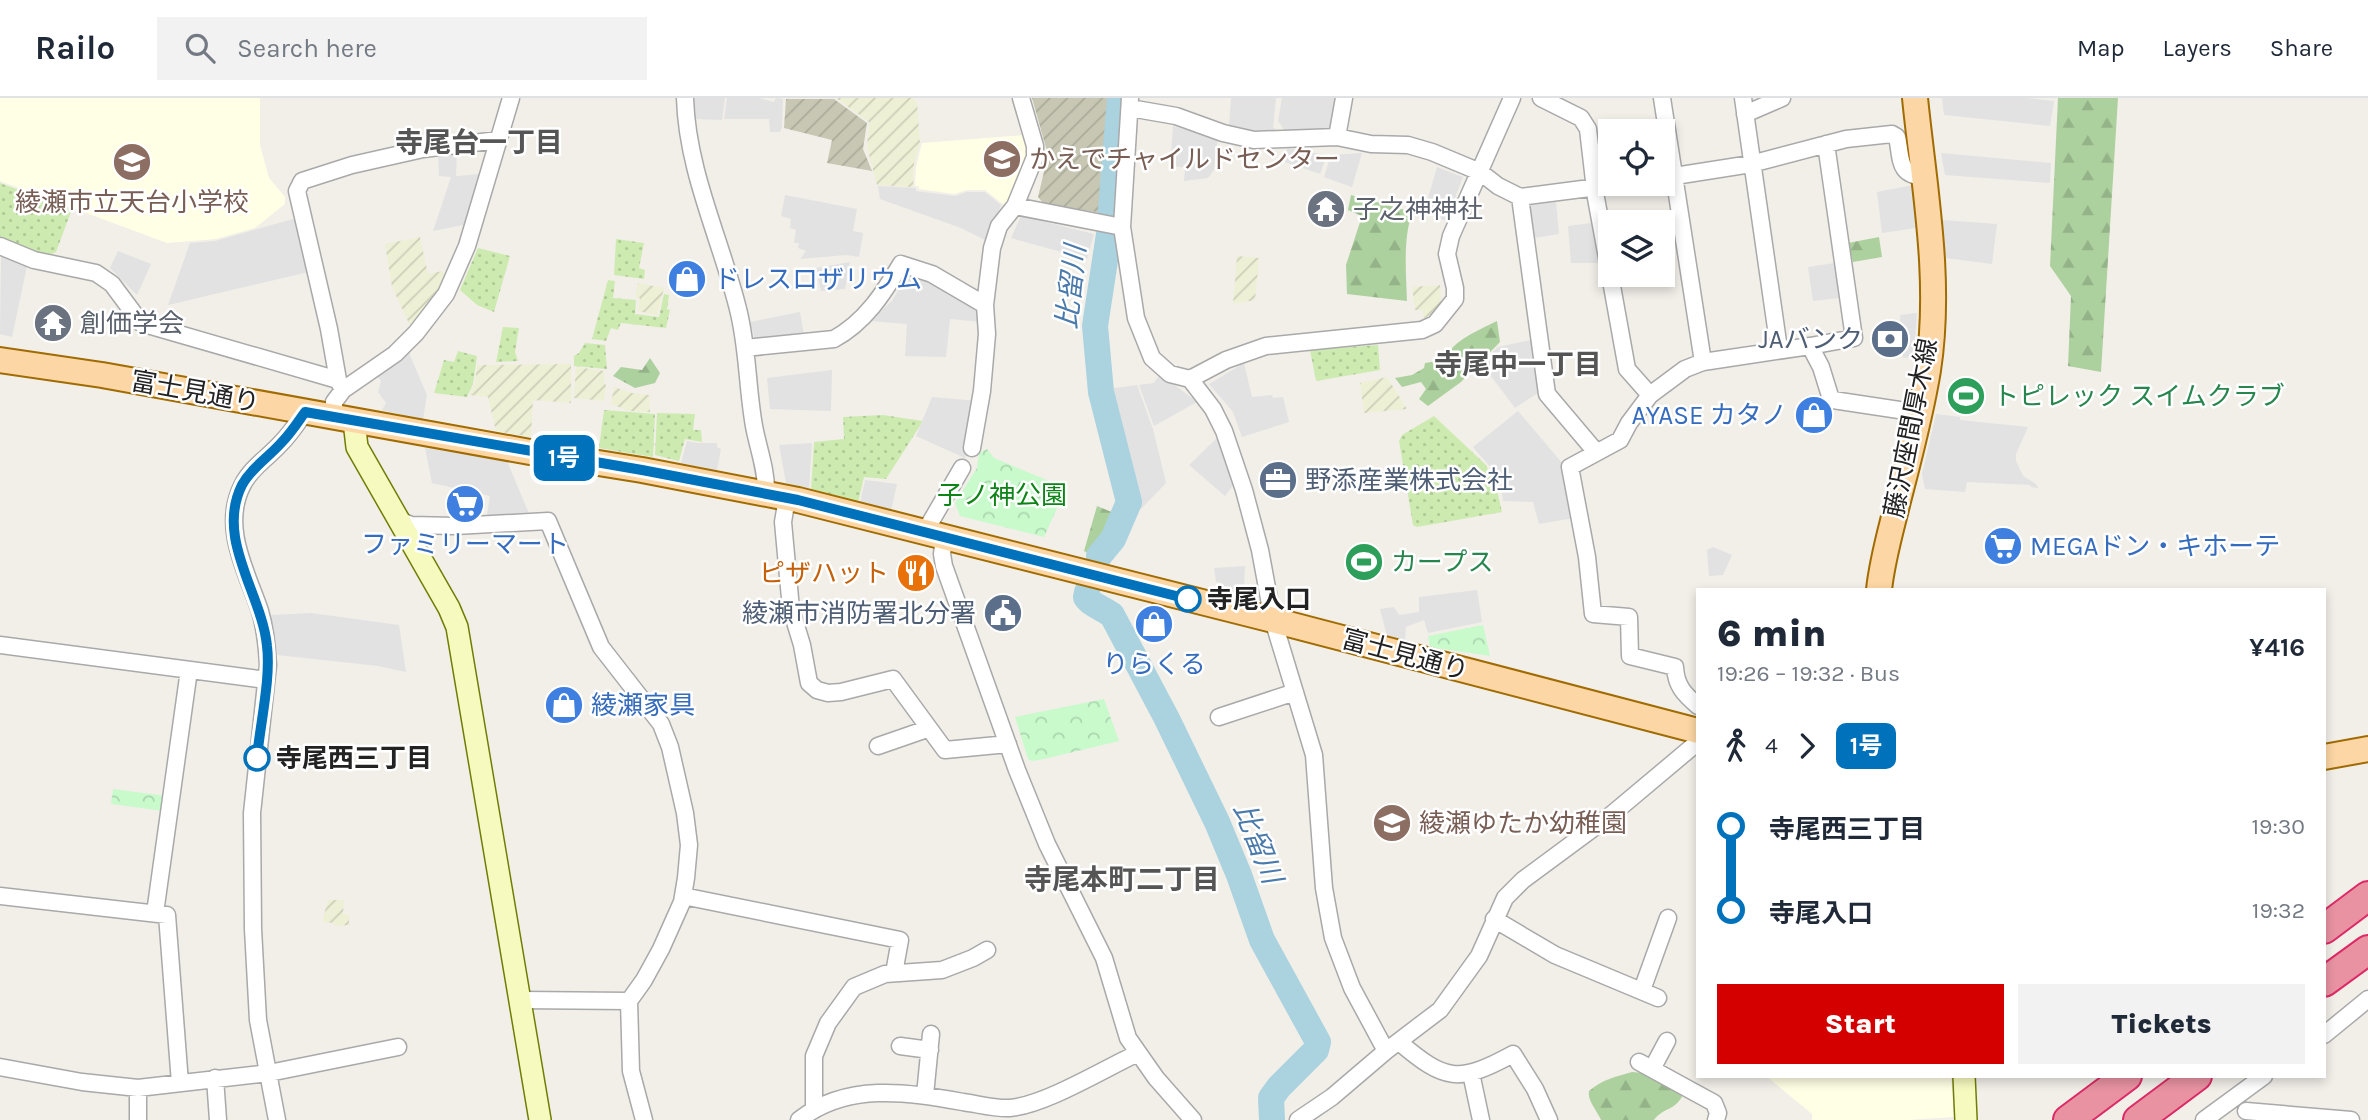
<!DOCTYPE html>
<meta charset="utf-8">
<style>
body{margin:0;font-family:Karla,"Noto Sans JP",sans-serif;background:#f2f2f3;color:#1f2937;height:100vh;display:flex;flex-direction:column;font-size:26px;white-space:nowrap}
*{box-sizing:border-box;margin:0}
p{font-size:23px;color:#747a83}
.icon{flex:none;width:38px;height:38px;fill:none;stroke:currentColor;stroke-width:2;stroke-linecap:round;stroke-linejoin:round}
.map{position:relative;flex:1;overflow:hidden}
.panel{position:absolute;left:1696px;top:490px;width:630px;height:490px;display:flex;flex-direction:column;background:#fff;border-radius:0px;box-shadow:0 4px 10px #0003}
.panel>*{flex:none}
.badge{padding:0 14px;border-radius:10px;font-size:24px;line-height:46px}
.controls{position:absolute;left:1598px;top:21px;display:grid;gap:14px}
.controls a{display:grid;place-items:center;width:77px;height:77px;border-radius:0px;background:#fff;box-shadow:0 4px 10px #0003;font-size:35px}
.map>.badge{position:absolute;translate:-50% -50%;box-shadow:0 0 0 4px #fff}
.legs{display:flex;align-items:center;gap:10px;height:77px;padding:0 21px;font-size:23px}
.legs p{margin-inline-start:auto}
.summary{display:flex;align-items:center;justify-content:space-between;height:119px;padding:0 21px}
h1{font-size:38px;font-weight:800;line-height:52px}
.button{display:flex;gap:14px;margin-top:auto;padding:14px 21px}
.button a{flex:1;height:80px;border-radius:0px;background:#d40000;color:#fff;font-size:28px;font-weight:800;line-height:80px;text-align:center}
.button a+a{background:#f2f2f3;color:#1f2937}
ul{padding:0 21px;list-style:none}
li{display:flex;align-items:center;gap:24px;height:84px;font-size:26px}
li i{display:grid;place-items:center;width:10px;height:100%;margin:0 9px;background:currentColor}
li i::after{content:'';width:18px;height:18px;margin:-9px;border:5px solid;border-radius:50%;background:#fff}
li p{margin-inline-start:auto}
li:first-child i{background:linear-gradient(#0000 50%,currentColor 0)}
li:last-child i{background:linear-gradient(currentColor 50%,#0000 0)}
header{display:flex;align-items:center;gap:42px;box-sizing:border-box;height:98px;padding:0 35px;background:#fff;border-bottom:2px solid #e0e1e3}
header strong{font-size:33px}
nav{display:flex;gap:38px;margin-inline-start:auto;font-size:24px}
.search{width:490px;height:63px;background:#f2f2f3;display:flex;align-items:center;gap:18px;box-sizing:border-box;padding:0 24px;border-radius:0px;color:#747a83;font-size:26px}
.map>svg:first-child{display:block}
</style>
<header>
<strong>Railo</strong>
<div class="search"><svg class="icon" aria-label="search" viewBox="0 0 24 24"><circle cx="10" cy="10" r="6"/><path d="M15 15l6 6"/></svg>Search here</div>
<nav><a>Map</a><a>Layers</a><a>Share</a></nav>
</header>
<div class="map">
<svg width="2368" height="1022" viewBox="0 0 2368 1022">
<defs>
<pattern id="construction-furrows" width="10" height="10" patternUnits="userSpaceOnUse" patternTransform="scale(1.75)"><rect width="10" height="10" fill="#c7c7b4"/><path d="M-1 1l2-2M0 10L10 0M9 11l2-2" fill="none" stroke="#abab9a"/></pattern>
<pattern id="farmland-furrows" width="10" height="10" patternUnits="userSpaceOnUse" patternTransform="scale(1.75)"><rect width="10" height="10" fill="#eef0d5"/><path d="M-1 1l2-2M0 10L10 0M9 11l2-2" fill="none" stroke="#ccceb7"/></pattern>
<pattern id="grass-dots" width="8" height="8" patternUnits="userSpaceOnUse" patternTransform="scale(1.75)"><rect width="8" height="8" fill="#cdebb0"/><path d="M2 2h.1M6 6h.1" fill="none" stroke="#b0c997" stroke-width="1.8" stroke-linecap="round"/></pattern>
<pattern id="forest-firs" width="22" height="20" patternUnits="userSpaceOnUse" patternTransform="scale(1.75)"><rect width="22" height="20" fill="#add19e"/><path d="M5 1l3.5 6h-7zM16 11l3.5 6h-7z" fill="#95b388"/></pattern>
<pattern id="park-crowns" width="20" height="18" patternUnits="userSpaceOnUse" patternTransform="scale(1.75)"><rect width="20" height="18" fill="#c8facc"/><path d="M2 6a3 3 0 1 1 6 0M12 15a3 3 0 1 1 6 0" fill="none" stroke="#acd6af"/></pattern>
</defs>
<rect width="100%" height="100%" fill="#f2efe9"/>
<path fill="#ffffe5" d="M0,0H260V47L269,80L285,99V106L255,130L216,141L167,145L0,83Z
M1025,37L1029,57L1010,101L1004,107L985,92H967L954,96L919,91V88H915L916,69L922,45Z
M1766,978H1951L1954,1019L1907,1022H1812V1016Z"/>
<path fill="url(#construction-furrows)" d="M1032,0H1113L1109,99L1103,115L1044,106L1038,99L1048,57Z
M786,1H834L867,25L863,51L872,73L827,65L832,42L784,30Z"/>
<path fill="url(#farmland-furrows)" d="M836,0H913L917,5L920,45L914,66L913,89L877,87L867,49L869,24Z
M420,139L428,176L443,173L449,181L413,234L392,189L385,146Z
M1237,158L1259,160L1255,202L1233,206Z
M638,185L664,190L657,217L638,213L640,200L635,199Z
M1440,187L1441,204L1433,216L1424,220L1422,212H1415L1412,189Z
M571,266V305L533,302L531,339L496,333L488,299L469,297L475,285L477,267Z
M576,269L604,273V285L606,287L604,303L574,300Z
M1387,279L1407,311L1364,315L1360,285Z
M614,289L632,295L649,297L650,314L629,313L611,306Z
M328,802H344L343,816L349,817V827L334,828V825L322,824Z"/>
<path fill="url(#grass-dots)" d="M0,85L72,111L56,154L49,157L19,150L0,140Z
M616,141L644,145L639,170L645,172L644,181L614,177Z
M478,150L510,158L494,214L477,207L460,192Z
M608,182L615,183L613,200L636,202L635,216L659,219L664,196L669,197L667,211L670,212L666,230L621,225L618,232L611,230L606,243L592,241Z
M503,229L519,230L515,254L518,263L496,264Z
M585,245L605,247L607,271L574,268V258L579,255Z
M1378,247L1380,272L1316,283L1310,252Z
M458,253L477,258L473,286L467,299L434,295L444,262L454,264Z
M604,312L655,316L653,359L599,350Z
M657,315L695,316L693,332H701L702,344L685,341L679,363L655,357Z
M883,317L923,323L886,381L864,379L858,405L811,392L814,344L844,341L843,319Z
M1434,318L1486,367L1497,392L1502,414L1417,429L1413,427L1399,343L1402,337Z"/>
<path fill="url(#forest-firs)" d="M2058,0H2118L2101,274L2068,268L2071,198L2050,168Z
M1351,97L1412,114C1403,143 1406,173 1407,203L1347,196L1346,167L1362,118L1348,112Z
M1879,139L1882,159L1853,164L1848,145Z
M1497,223L1500,244L1461,284L1428,308L1419,301L1426,291L1421,284L1402,289L1395,280L1412,277L1424,270L1425,265L1443,262C1454,242 1477,233 1497,223Z
M650,260L660,275L655,285L635,290L613,278L621,269L642,272Z
M1097,408L1119,417L1098,460L1084,453Z
M1632,974L1644,975L1684,995C1675,1014 1665,1008 1654,1022H1601C1597,1012 1587,1003 1589,993C1603,981 1615,979 1632,974Z"/>
<path fill="url(#park-crowns)" d="M987,351L994,360L1066,390L1044,439L960,418L955,405L977,370L979,355Z
M1483,527L1490,558L1430,549L1428,538Z
M1104,601L1119,643L1044,661L1032,663L1028,661L1015,619Z
M113,691L166,698L164,713L111,706Z"/>
<path fill="#e2e2e2" d="M693,0H725L722,22L695,21Z
M727,0H759L774,4L776,0L783,1L782,29L780,34H770L769,21H724Z
M1231,0H1276L1273,29L1284,38H1259L1229,29Z
M1282,0H1337L1330,34L1285,33L1278,23Z
M1942,0H2028L2054,3L2050,28L1944,17Z
M1173,28L1218,39L1214,72L1208,80L1184,83L1185,70L1170,67Z
M1287,50L1327,57L1320,76L1285,64Z
M457,53L456,78L481,76L474,95L469,126L433,133L451,79L439,78L438,55Z
M1362,55L1352,89L1324,79L1331,57Z
M1941,55L2051,65L2050,85L1945,77Z
M1437,69L1463,79L1446,123L1424,114Z
M1913,87L1916,130L1882,135L1877,94Z
M878,88L916,90V93L955,98L967,94H985L1001,107L987,143L961,130L880,101Z
M785,97L857,111L853,133L863,135L859,159L846,157L800,161L806,153L798,150L799,145H794L796,132L790,130L791,121L781,118Z
M1556,104L1559,136L1534,140L1529,107Z
M1021,118L1094,136L1087,161L1011,140Z
M300,119L313,173L168,207L190,145L215,143Z
M1942,122L1997,126L1992,166L1945,160Z
M1591,125L1599,165H1571L1568,128Z
M118,153L151,166L137,197L110,170Z
M1,157L27,168L12,239L0,236Z
M850,164L845,191L821,193L816,170Z
M1835,165L1840,200L1813,203L1808,169Z
M911,178L945,187L978,214L981,224L950,221L946,259L905,258L907,226L870,223L892,203L905,180Z
M800,214L804,237L761,242L754,239L750,224Z
M1917,215L1914,259L1903,260L1900,217Z
M1531,242L1541,293L1515,310L1481,265L1498,249Z
M409,255L427,297L423,321L382,312L386,305L378,294L381,283L374,275Z
M1244,265L1252,299L1272,297L1273,300L1283,299L1289,324L1242,339L1233,314L1209,286Z
M832,272L831,313L770,311L767,280Z
M1160,276L1197,304L1154,328L1139,287L1154,285Z
M1137,287L1153,331L1166,385L1140,412L1108,291Z
M932,299L977,303L969,349L965,360L916,338Z
M1518,313L1563,366L1574,420L1539,426L1533,404L1503,403L1501,389L1493,372L1473,349Z
M1936,316L1960,319V322L2028,329L2016,356V363L2023,378L2036,386L2038,390L2031,389L2030,387L1967,384L1965,394L1925,391L1922,376Z
M1217,340L1234,386L1225,398L1189,367Z
M687,343L697,345H717V349L721,351L717,372L681,365Z
M812,345L809,390L786,385L779,347Z
M425,350L507,363L530,418L486,423L490,398L432,385Z
M865,382L897,386L891,413L860,405Z
M1713,449L1732,457L1723,477L1709,478L1707,452Z
M1245,468L1244,489L1241,490L1240,498L1223,494L1222,485L1216,484L1214,470Z
M1477,492L1482,524L1428,535L1424,522L1406,529L1405,543L1387,538L1380,511L1394,509L1399,517L1419,514V499Z
M311,515L399,527L406,574L378,568L277,557L271,517Z"/>
<g fill="none" stroke-linecap="round" stroke-linejoin="round">
<path stroke="#aad3df" stroke-width="26" d="M1099,458L1113,441L1129,404L1101,294L1095,228L1109,136L1120,0
M1087,494L1086,499C1091,507 1104,511 1112,517L1167,621L1217,724L1239,777L1262,842L1318,944L1316,952L1279,989L1271,1000L1272,1022"/>
<g stroke="#a9a9a9" stroke-width="19">
<path id="street" d="M685,0C687,73 721,142 738,211C748,250 747,289 754,328C758,350 767,373 766,396
M1130,0L1122,129L1136,220L1152,260L1170,276L1190,281L1213,311L1224,333L1244,392L1260,452L1273,522L1314,657L1324,790L1333,840L1352,890L1386,953
M1541,0L1581,20L1588,31L1596,100L1610,176
M1662,0L1703,264
M1743,0L1779,251
M1130,10L1176,18L1223,35L1254,42L1337,39L1371,46L1408,47L1432,54L1480,74L1498,88L1520,99L1621,86
M1745,16L1782,0
M1337,39L1344,0
M1662,80L1751,66L1846,41L1892,36L1897,39C1902,62 1897,77 1925,79
M1520,99L1547,296L1596,354
M1015,108L1122,129
M0,148L34,162L96,175L112,186L141,225L338,282
M1610,177L1627,271L1650,297
M1810,248L1854,240L1826,46
M745,250L834,241C865,224 883,196 901,166L932,176L985,207
M1190,281L1226,262L1266,248L1422,232L1435,226L1455,201V190L1447,156L1451,138L1512,0
M343,292L338,282L329,231L297,93L302,83L352,67L423,51L498,42
M334,319V304L343,292L395,256L416,235L446,196L467,148L511,0
M972,350L982,293L987,236L985,207L992,150L999,128L1015,108L1035,59V48L1021,0
M787,400L783,424L791,511L802,547L809,585L817,592L828,595L841,594L893,581L945,652L1008,646
M397,421L411,427L455,428L548,423L601,549L661,626L670,649L685,715L689,747L686,780L682,804L661,851L644,882L629,903
M927,435L930,425L962,370
M944,440L942,456L944,468L1017,672L1047,746L1104,860L1128,940L1156,980L1193,1022
M0,547L266,582
M1698,608C1684,596 1676,588 1675,569L1630,558L1629,519L1593,516L1587,459L1570,369L1620,342L1629,325L1650,297L1685,271L1703,264L1810,248L1821,269L1830,298L1833,302L1919,315
M1219,619L1295,594
M878,648L927,631
M0,798L167,817L180,985
M683,798L900,842L894,875
M155,815L189,572
M1494,821L1555,857L1658,900
M1642,892L1668,820
M520,902L629,903L631,973L644,1022
M2324,937L2368,901
M1399,944C1445,983 1458,986 1513,956L1535,991L1549,1022
M900,948L930,952
M1639,964L1714,1005L1718,1015L1716,1022
M0,969L82,984L138,990L269,975L398,949
M1652,971L1667,943
M1471,975L1481,1022
M215,980L218,1022
M138,990V1022
M925,997L931,936
M814,1010V958L828,925L854,889L885,876L942,872L973,860L987,852
M2246,1013L2351,1022
M277,1022L258,922L253,831L252,715L268,567C267,548 265,530 260,513C247,474 221,430 242,388C251,369 269,359 282,344C291,335 298,324 305,314
M799,1022C847,984 907,994 963,1004C978,1006 995,1011 1010,1010C1045,1007 1104,971 1138,955
M1298,1022L1332,999L1386,953L1440,912L1479,858L1505,800L1523,782L1611,717L1698,644
M2204,1022L2264,978"/>
</g>
<g stroke="#707d05" stroke-width="24">
<path id="secondary" d="M354,323L357,349L449,510L457,529L540,1022
M1964,978L1966,1022"/>
</g>
<g stroke="#a06b00" stroke-width="28">
<path id="primary" d="M0,262L102,277L530,354L642,372L798,402L1273,522L1698,633
M1879,492C1882,462 1891,432 1898,403C1909,360 1921,316 1928,272C1942,182 1924,89 1915,0
M2324,659L2368,651"/>
</g>
<g stroke="#dc2a67" stroke-width="32">
<path id="highway" d="M2324,831L2368,798
M2324,884L2368,852
M2068,1022L2127,978
M2138,1022L2197,978"/>
</g>
<use href="#street" stroke="#fff" stroke-width="16"/>
<use href="#secondary" stroke="#f7fabf" stroke-width="21"/>
<use href="#primary" stroke="#fcd6a4" stroke-width="24"/>
<use href="#highway" stroke="#e892a2" stroke-width="28"/>
</g>
<g fill="none" stroke-linecap="round" stroke-linejoin="round">
<g stroke="#fff" stroke-width="16">
<path id="line-1" d="M257,660C260,626 271,581 267,548C262,496 215,441 242,387C252,369 269,359 282,344C291,335 298,324 305,314L642,372L798,402L1188,501"/>
</g>
<use href="#line-1" stroke="#0072bc" stroke-width="10"/>
</g>
<defs>
<g id="school-disc" transform="scale(2.0125)"><circle r="9.5" fill="#8d6e63" stroke="#fff"/><path d="M0-5L7-2L0 1L-7-2ZM-4 1L0 2.5L4 1V4Q0 6-4 4Z" fill="#fff"/></g>
<g id="temple-disc" transform="scale(2.0125)"><circle r="9.5" fill="#6b7280" stroke="#fff"/><path d="M0-6L5-2H3V0L6.5 2.5H4V6H1.5V3h-3V6H-4V2.5H-6.5L-3 0V-2H-5Z" fill="#fff"/></g>
<g id="shop-disc" transform="scale(2.0125)"><circle r="9.5" fill="#3f7fe0" stroke="#fff"/><path d="M-5-2.5h2.3a2.7 3.5 0 0 1 5.4 0H5L5.5 6h-11ZM-1.5-2.5h3a1.5 2.3 0 0 0-3 0Z" fill="#fff"/></g>
<g id="bank-disc" transform="scale(2.0125)"><circle r="9.5" fill="#5c6f8a" stroke="#fff"/><path d="M-6-4H6V4H-6ZM0-2.3a2.3 2.3 0 1 0 0 4.6a2.3 2.3 0 1 0 0-4.6Z" fill="#fff"/></g>
<g id="stadium-disc" transform="scale(2.0125)"><circle r="9.5" fill="#2e9e5b" stroke="#fff"/><path d="M0-5a6.5 5 0 1 0 0 10a6.5 5 0 1 0 0-10ZM-3.5-1.8h7v3.6h-7Z" fill="#fff"/></g>
<g id="office-disc" transform="scale(2.0125)"><circle r="9.5" fill="#5c6f8a" stroke="#fff"/><path d="M-6-3h4V-5.5h4V-3h4V5H-6ZM-1-4.5V-3h2v-1.5ZM-6 0V1H6V0Z" fill="#fff"/></g>
<g id="supermarket-disc" transform="scale(2.0125)"><circle r="9.5" fill="#3f7fe0" stroke="#fff"/><path d="M-6-5.5h2.5l.6 2H6L4.5 2H-2.5L-4.4-4H-6ZM-1.5 3.2a1.3 1.3 0 1 0 .1 0ZM3 3.2a1.3 1.3 0 1 0 .1 0Z" fill="#fff"/></g>
<g id="restaurant-disc" transform="scale(2.0125)"><circle r="9.5" fill="#e8710a" stroke="#fff"/><path d="M-5-6h1v4h1v-4h1v4h1v-4h1v5L-1.5 .5V6h-2V.5L-5-1ZM5-6V6H3V1.5H1.5Q1.5-4 5-6Z" fill="#fff"/></g>
<g id="civic-disc" transform="scale(2.0125)"><circle r="9.5" fill="#5c6f8a" stroke="#fff"/><path d="M-.6-6.5H3V-4.5H.6V-3L4-1V1h2V6H-6V1h2V-1L-.6-3ZM-1.2 2.5V6h2.4V2.5Z" fill="#fff"/></g>
</defs>
<g fill-rule="evenodd">
<use href="#school-disc" x="1002" y="61"/>
<use href="#school-disc" x="132" y="64"/>
<use href="#temple-disc" x="1326" y="111"/>
<use href="#shop-disc" x="687" y="181"/>
<use href="#temple-disc" x="53" y="225"/>
<use href="#bank-disc" x="1890" y="241"/>
<use href="#stadium-disc" x="1966" y="298"/>
<use href="#shop-disc" x="1814" y="317"/>
<use href="#office-disc" x="1278" y="382"/>
<use href="#supermarket-disc" x="465" y="406"/>
<use href="#supermarket-disc" x="2003" y="448"/>
<use href="#stadium-disc" x="1364" y="464"/>
<use href="#restaurant-disc" x="916" y="475"/>
<use href="#civic-disc" x="1003" y="515"/>
<use href="#shop-disc" x="1154" y="526"/>
<use href="#shop-disc" x="564" y="607"/>
<use href="#school-disc" x="1392" y="725"/>
</g>
<g fill="#fff" stroke="#0072bc" stroke-width="3.5">
<circle cx="1188" cy="501" r="12"/>
<circle cx="257" cy="660" r="12"/>
</g>
<g text-anchor="middle" dominant-baseline="central" stroke-width="5" stroke-linejoin="round" paint-order="stroke">
<g font-size="26" fill="#785e54" stroke="#fff" text-anchor="start">
<text x="1029" y="61">かえでチャイルドセンター</text>
<text x="132" y="104" text-anchor="middle">綾瀬市立天台小学校</text>
<text x="1419" y="725">綾瀬ゆたか幼稚園</text>
</g>
<g font-size="26" fill="#5b616d" stroke="#fff" text-anchor="start">
<text x="1353" y="111">子之神神社</text>
<text x="80" y="225">創価学会</text>
</g>
<g font-size="26" fill="#366cbe" stroke="#fff" text-anchor="start">
<text x="714" y="181">ドレスロザリウム</text>
<text x="1787" y="317" text-anchor="end">AYASE カタノ</text>
<text x="465" y="446" text-anchor="middle">ファミリーマート</text>
<text x="2030" y="448">MEGAドン・キホーテ</text>
<text x="1154" y="566" text-anchor="middle">りらくる</text>
<text x="591" y="607">綾瀬家具</text>
</g>
<g font-size="26" fill="#4e5e75" stroke="#fff" text-anchor="end">
<text x="1863" y="241">JAバンク</text>
<text x="1305" y="382" text-anchor="start">野添産業株式会社</text>
<text x="976" y="515">綾瀬市消防署北分署</text>
</g>
<g font-size="26" fill="#222" stroke="#fff">
<text transform="translate(195 294) rotate(10)">富士見通り</text>
<text transform="translate(1911 330) rotate(-79)">藤沢座間厚木線</text>
<text transform="translate(1405 557) rotate(15)">富士見通り</text>
</g>
<g font-size="26" fill="#27864d" stroke="#fff" text-anchor="start">
<text x="1993" y="298">トピレック スイムクラブ</text>
<text x="1391" y="464">カープス</text>
</g>
<g font-size="26" fill="#0c8416" stroke="#fff">
<text x="1002" y="397">子ノ神公園</text>
</g>
<g font-size="26" fill="#c56008" stroke="#fff" text-anchor="end">
<text x="889" y="475">ピザハット</text>
</g>
<g font-size="26" font-weight="bold" fill="#222" stroke="#fff" text-anchor="start">
<text x="1207" y="501">寺尾入口</text>
<text x="276" y="660">寺尾西三丁目</text>
</g>
<g font-size="28" font-weight="bold" fill="#555" stroke="#fff">
<text x="479" y="44">寺尾台一丁目</text>
<text x="1518" y="266">寺尾中一丁目</text>
<text x="1122" y="781">寺尾本町二丁目</text>
</g>
<g font-size="28" font-style="italic" fill="#4a7aab" stroke="#fff">
<text transform="translate(1071 189) rotate(-84)">比留川</text>
<text transform="translate(1258 745) rotate(68)">比留川</text>
</g>
</g>
</svg>
<div class="controls">
<a><svg class="icon" aria-label="locate" viewBox="0 0 24 24"><circle cx="12" cy="12" r="6"/><path d="M12 2v4M12 18v4M2 12h4M18 12h4"/></svg></a>
<a><svg class="icon" aria-label="layers" viewBox="0 0 24 24"><path d="M12 4l9 5-9 5-9-5zM3 14l9 5 9-5"/></svg></a>
</div>
<b class="badge" style="left:564px;top:360px;background:#0072bc;color:#fff">1号</b>
<section class="panel">
<div class="summary"><div><h1>6 min</h1><p>19:26 – 19:32 · Bus</p></div><b>¥416</b></div>
<div class="legs"><svg class="icon" aria-label="walk" viewBox="0 0 24 24"><circle cx="13" cy="4" r="2"/><path d="M13 8l-2 6 4 7M11 14l-3 7M7 12l3-4h3l4 4"/></svg>4<svg class="icon" aria-label="forward" viewBox="0 0 24 24"><path d="M9 5l7 7-7 7"/></svg><b class="badge" style="background:#0072bc;color:#fff">1号</b></div>
<ul>
<li><i style="color:#0072bc"></i><b>寺尾西三丁目</b><p>19:30</p></li>
<li><i style="color:#0072bc"></i><b>寺尾入口</b><p>19:32</p></li>
</ul>
<div class="button"><a>Start</a><a>Tickets</a></div>
</section>
</div>
